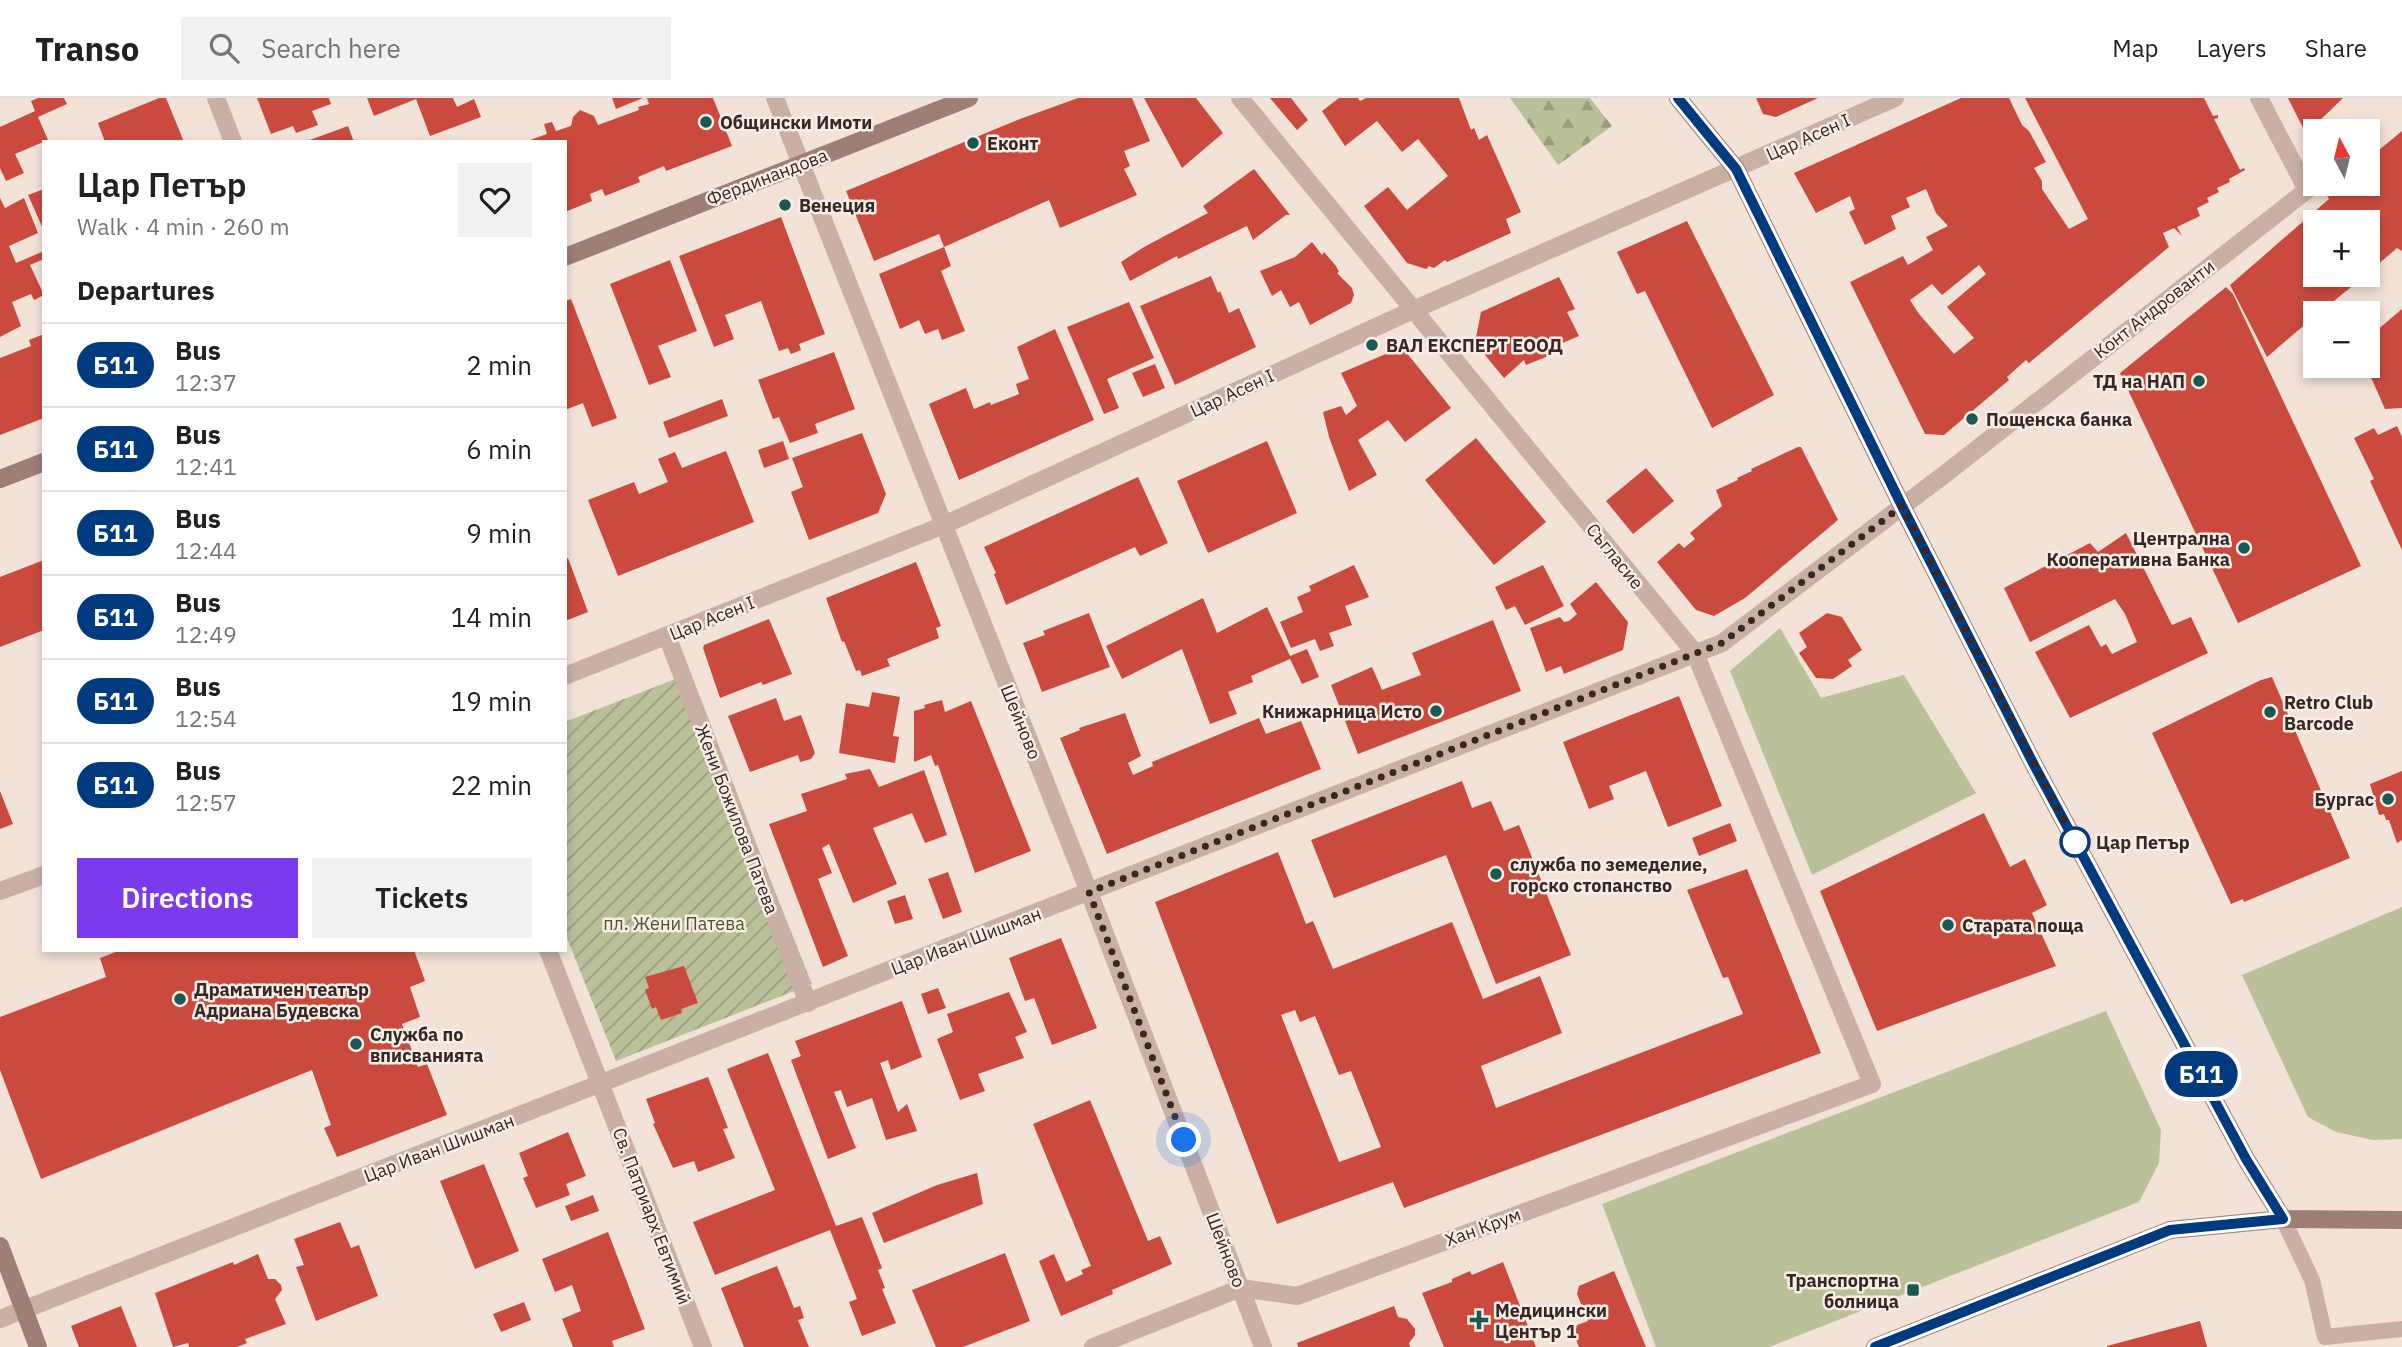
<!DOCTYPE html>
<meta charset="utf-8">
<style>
body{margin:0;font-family:"IBM Plex Sans",sans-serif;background:#f2f2f2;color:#222;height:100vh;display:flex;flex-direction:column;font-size:26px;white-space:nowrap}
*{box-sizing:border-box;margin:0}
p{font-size:23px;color:#767676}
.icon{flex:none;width:38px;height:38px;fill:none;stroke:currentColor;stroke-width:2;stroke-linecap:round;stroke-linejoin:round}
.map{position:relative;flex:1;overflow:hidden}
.side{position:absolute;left:42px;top:42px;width:525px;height:812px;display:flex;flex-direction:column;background:#fff;border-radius:0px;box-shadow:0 4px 10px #0003}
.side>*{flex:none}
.badge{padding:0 14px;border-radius:23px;font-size:24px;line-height:46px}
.needle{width:46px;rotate:353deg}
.controls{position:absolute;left:2303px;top:21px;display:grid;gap:14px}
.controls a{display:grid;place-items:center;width:77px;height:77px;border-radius:0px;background:#fff;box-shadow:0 4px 10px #0003;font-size:35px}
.you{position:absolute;width:35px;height:35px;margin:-18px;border:5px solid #fff;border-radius:50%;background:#1a73e8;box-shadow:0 0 0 10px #1a73e833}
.map>.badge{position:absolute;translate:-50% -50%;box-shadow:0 0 0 4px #fff}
h2{padding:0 35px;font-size:26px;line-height:63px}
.round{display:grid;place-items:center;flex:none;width:74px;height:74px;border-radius:0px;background:#f2f2f2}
.headline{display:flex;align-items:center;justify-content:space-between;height:119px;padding:0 35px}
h1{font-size:33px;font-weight:600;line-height:52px}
.action{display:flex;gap:14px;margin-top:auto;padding:14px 35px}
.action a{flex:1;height:80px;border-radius:0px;background:#7c3aed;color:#fff;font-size:28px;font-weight:600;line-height:80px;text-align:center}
.action a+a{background:#f2f2f2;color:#222}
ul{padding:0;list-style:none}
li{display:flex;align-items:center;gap:21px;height:84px;padding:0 35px;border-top:2px solid #e0e0e0}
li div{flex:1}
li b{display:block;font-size:26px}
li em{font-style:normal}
li .badge{min-width:77px;font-weight:700;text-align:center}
header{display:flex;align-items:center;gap:42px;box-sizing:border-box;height:98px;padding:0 35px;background:#fff;border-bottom:2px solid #e0e0e0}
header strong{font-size:33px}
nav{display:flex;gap:38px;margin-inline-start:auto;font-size:24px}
.search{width:490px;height:63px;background:#f2f2f2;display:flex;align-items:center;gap:18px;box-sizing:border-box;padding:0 24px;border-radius:0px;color:#767676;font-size:26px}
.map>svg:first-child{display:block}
</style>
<header>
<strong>Transo</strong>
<div class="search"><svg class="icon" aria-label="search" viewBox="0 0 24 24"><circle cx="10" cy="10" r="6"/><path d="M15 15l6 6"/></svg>Search here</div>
<nav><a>Map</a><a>Layers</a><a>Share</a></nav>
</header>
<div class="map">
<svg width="2402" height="1249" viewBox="0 0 2402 1249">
<defs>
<pattern id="forest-firs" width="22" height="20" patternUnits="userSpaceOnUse" patternTransform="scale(1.75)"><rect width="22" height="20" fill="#bac198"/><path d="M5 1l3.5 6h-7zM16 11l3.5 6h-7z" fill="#989d7c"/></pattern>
<pattern id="garden-furrows" width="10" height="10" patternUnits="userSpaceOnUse" patternTransform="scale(1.75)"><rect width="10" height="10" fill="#bac198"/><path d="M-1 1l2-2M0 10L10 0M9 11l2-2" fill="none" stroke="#989d7c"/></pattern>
</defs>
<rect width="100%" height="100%" fill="#f2e2d8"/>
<path fill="url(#forest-firs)" d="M1510,0H1590L1612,28L1558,67Z"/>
<path fill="#bac198" d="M1780,530L1821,600L1904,577L1976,695L1812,777L1730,573Z
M2402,809V1041L2373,1042L2336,1034L2308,1019L2242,877Z
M2106,913L2161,1032L2159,1065L2139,1104L1769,1249H1656L1602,1106Z"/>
<path fill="url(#garden-furrows)" d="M688,576L812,886L616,963L565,835V624Z"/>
<path fill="#cb4a3e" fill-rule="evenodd" d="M38,0H64L67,6L38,19L48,42L15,56L24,75L6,83L0,70V29L35,13L31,3Z
M159,0H166L184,44H105L98,25Z
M257,0H329L331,6L312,13L318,27L296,35L293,28L271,36Z
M367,0H453L457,9L474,1L481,19L430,38L416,1L374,18Z
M612,0H643L616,11Z
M647,0H713L732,48L666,73L664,68L638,79L640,84L605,98L602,91L590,96L592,103L565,114V44L527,43L547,36L544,26L552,24L556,33L571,28L573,19L580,12L594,18L598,27L639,12L638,9L649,6Z
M1078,0H1132L1150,43L1124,53L1130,68L1124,71L1137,97L1060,130L1049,102L944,149L939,136L874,163L846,93L1020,21Z
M1144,0H1196L1223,35L1182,70Z
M1270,0H1291L1308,22L1297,32Z
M1339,0H1358L1360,3L1366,0H1459L1471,32L1474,30L1479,42L1487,37L1521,114L1506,121L1511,135L1447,164L1445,162L1434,170L1429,168L1426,171L1407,165L1364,108L1388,89L1407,112L1448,78L1418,41L1402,54L1377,23L1345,48L1322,13Z
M1756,0H1818L1776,19L1763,16Z
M1961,0H2009L2022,27L2029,33L2046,64L2034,70L2042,83V91L2069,131L2088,121L2025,0H2204L2213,18L2218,17V20L2214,21L2240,72L2244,70L2245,72L2229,81L2230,84L2217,90L2219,94L2207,100L2209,104L2197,110L2200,118L2177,129L2182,138L2174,130L2163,135L2169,149L2029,265L2026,262L2007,279L2009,282L1944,337L1925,336L1850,184L1903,158L1908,167L1933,152L1926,139L1948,128L1936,115L1926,91L1906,100L1910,109L1891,118L1896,131L1865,147L1849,114L1855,111L1850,98L1816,115L1794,75ZM1979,167L1986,176L1947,209L1974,240L1954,256L1919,216L1910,202L1932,186L1942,197Z
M2288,0H2343L2310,32L2303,30Z
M348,28L354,44H307V43Z
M2402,33V153L2397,150L2368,175V124H2315V177H2366L2319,215H2315V218L2267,259L2230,187L2329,101L2326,96L2338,86H2368V61Z
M1254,71L1290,117H1286L1253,142L1247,128L1178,161L1177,158L1130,183L1121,164L1144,149L1208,115L1203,108Z
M44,91V133L28,97Z
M0,100L5,110L24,100L38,135L9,148L16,165L44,153V161L30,167L44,197L34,202L31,196L12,204L21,228L0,239Z
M781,119L825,236L799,246L801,252L791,256L788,250L779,253L761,203L725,217L734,241L714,249L679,158Z
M1687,123L1774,297L1712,330L1645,193L1637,196L1617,154Z
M1312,144L1322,157L1324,154L1336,168L1339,174L1337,175L1352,190L1354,197L1351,205L1310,227L1299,204L1290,209L1281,192L1272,198L1260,173L1295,159Z
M944,149L951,168L941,173L965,233L942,242L938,231L925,236L919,222L900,231L879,176Z
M670,162L697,233L658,248L671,279L649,287L610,186Z
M1211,178L1218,195L1220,193L1229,215L1239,210L1256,249L1175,287L1140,208Z
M1559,179L1575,211L1567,214L1579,238L1553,249L1556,255L1526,267L1524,262L1504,280L1475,245L1481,214Z
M2226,189L2233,196L2361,468L2238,525L2120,275Z
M571,201L617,320L592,329L583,305L565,312V203Z
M1129,204L1154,260L1107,281L1119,310L1104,316L1067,229Z
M2402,211V310L2385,311L2366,268H2368V240Z
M1055,231L1094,322L959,382L929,306L966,290L974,311L990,304L991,307L1019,296L1016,286L1029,281L1017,249Z
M44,236V320L0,337V260L31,248L29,242Z
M1402,249L1451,310L1405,344L1388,322L1358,342L1377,377L1349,393L1329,339L1323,314L1341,308L1346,317L1357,308L1341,275Z
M834,254L855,311L815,326L818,335L790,345L779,319L773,321L758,282Z
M1155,266L1165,290L1143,299L1132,275Z
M722,301L728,318L669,340L663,324Z
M2397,328L2402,339V452L2370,383L2374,381L2354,340L2374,330L2378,337Z
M862,335L886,396L878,415L809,442L791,394L803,389L792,360Z
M1476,340L1546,424L1494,467L1425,382Z
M783,343L789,361L764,370L758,352Z
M1267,343L1297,415L1208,455L1177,383Z
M1798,349H1801L1838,422L1745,500L1714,518L1696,512L1657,464L1679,445L1684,450L1695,441L1690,435L1722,408L1716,392L1738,382L1737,380L1752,373L1751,371Z
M726,353L754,424L618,478L588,402L634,384L639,396L668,384L658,361L675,354L682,370Z
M1646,370L1674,403L1633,436L1606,403Z
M1138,379L1168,445L1140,458L1135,449L1006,507L994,476L996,475L984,449Z
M2126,435L2172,527L2191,519L2208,555L2070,620L2035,554L2089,527L2101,549L2106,546L2112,556L2137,544L2125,516L2115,501L2030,544L2004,490L2090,445L2098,454Z
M568,460L588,514L565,523V461Z
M44,462V532L0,549V479Z
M916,464L941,528L936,530L939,540L887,561L890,568L862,578L860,572L856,573L844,543L842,544L826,500Z
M1354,467L1369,499L1345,508L1352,527L1329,535L1334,548L1320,553L1315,541L1291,550L1280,524L1303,514L1297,499L1311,493L1309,488Z
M1543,467L1564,508L1525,527L1515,508L1506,512L1495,489Z
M1596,484L1628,524L1623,552L1564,576L1561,568L1546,574L1530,530L1560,519L1564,524L1569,523L1577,516L1570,506Z
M1203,500L1217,535L1267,509L1290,558L1307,551L1319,579L1302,586L1290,561L1251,578L1253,584L1228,594L1237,616L1210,626L1182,551L1122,581L1106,548Z
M1089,515L1110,569L1042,594L1023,545L1045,537L1043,533Z
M1827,515L1842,519L1862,552L1848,562L1852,568L1833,581L1816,580L1799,555L1807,549L1799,535Z
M769,521L792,576L763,587L761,584L720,600L703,550L704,547Z
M1493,522L1521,593L1358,656L1331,587L1372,569L1382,592L1421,577L1412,555Z
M2272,579L2350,760L2244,804L2243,801L2231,806L2152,635L2261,582Z
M872,594L900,599L893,638L899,639L895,665L839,655L846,605L869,609Z
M1679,598L1722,708L1668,729L1646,673L1609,688L1614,701L1589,711L1563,644Z
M776,600L784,623L801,617L815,655L811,661L800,664L798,657L750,674L728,618Z
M942,602L945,614L971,603L1031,753L975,775L938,667L935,668L931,657L914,664V613L925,610L924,607Z
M1125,615L1141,658L1128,665L1133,677L1153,668L1152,664L1259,620L1266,636L1301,623L1321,671L1107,756L1060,640L1080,632L1079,630Z
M870,671L879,689L924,672L947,737L925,745L912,715L873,730L897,786L853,805L829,746L822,750L832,775L818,781L848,858L823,869L769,726L807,713L801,696L847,681L845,676Z
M2402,673V742L2397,745L2389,722H2386L2384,716L2379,717L2370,686Z
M1462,683L1472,710L1491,703L1504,733L1519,727L1571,857L1496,886L1446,757L1334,800L1311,742Z
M0,693L13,726L0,731Z
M1984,715L2010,769L2025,761L2047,807L2032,815L2056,868L1877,933L1820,793Z
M1730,725L1737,743L1699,758L1692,740Z
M1278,754L1306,826L1313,823L1333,871L1452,824L1483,901L1540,878L1562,935L1481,968L1496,1010L1743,916L1728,879L1723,880L1687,792L1747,771L1821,955L1404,1110L1393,1084L1277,1126L1155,804ZM1295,912L1300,924L1315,918L1339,977L1351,973L1381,1049L1339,1064L1281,917Z
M948,774L962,814L943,821L928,781Z
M905,797L913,821L895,826L887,803Z
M1061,840L1097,930L1052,947L1034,900L1025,903L1009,860Z
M121,852H414L425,883L410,889L420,919L402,926L418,969L427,966L447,1017L337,1059L324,1030L331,1027L312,972L41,1081L0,972V919L106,879L100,860Z
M684,868L698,905L681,911L682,915L661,922L656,909L652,911L645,892L649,890L645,879Z
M938,890L946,910L928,916L921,896Z
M1009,894L1027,934L1015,939L1024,960L978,976L985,993L960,1002L937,941L953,934L947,916Z
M902,903L922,959L891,972L888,962L880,965L898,1014L907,1006L917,1033L886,1042L872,1000L847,1009L841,992L834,994L856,1050L828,1061L791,962L801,958L795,943Z
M768,955L836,1128L862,1119L882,1170L878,1172L885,1190L882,1191L896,1225L862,1238L849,1204L857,1201L830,1132L715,1177L693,1124L775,1092L727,971Z
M708,979L728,1030L723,1031L735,1060L698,1074L694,1063L673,1070L653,1026L655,1025L646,1001Z
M1090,1002L1148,1143L1160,1138L1172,1166L1112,1192L1113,1196L1061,1218L1039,1163L1054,1156L1066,1184L1083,1176L1081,1172L1091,1168L1033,1026Z
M568,1034L586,1078L566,1086L570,1097L536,1110L523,1080L528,1078L519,1055Z
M484,1066L519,1153L475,1171L440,1083Z
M977,1075L983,1106L884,1145L872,1115L937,1087Z
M593,1097L599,1113L571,1123L565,1108Z
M340,1124L351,1150L359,1147L378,1198L316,1223L296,1169L304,1167L294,1141Z
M608,1134L645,1231L612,1243L614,1249H573L562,1221L581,1213L572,1187L555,1194L542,1161Z
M1005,1155L1030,1223L963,1249H936L912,1192Z
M258,1156L268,1181H275L281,1187L282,1192L275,1201L286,1226L245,1241L247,1245L237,1249H189L188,1245L173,1249L155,1195L233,1164L234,1167Z
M1503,1164L1536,1249H1444L1422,1195L1452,1184V1181L1470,1173L1472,1177Z
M777,1168L794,1210L800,1208L804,1220L798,1222L809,1249H744L721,1190Z
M1614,1173L1646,1249H1579L1574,1237L1577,1227L1588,1223L1577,1196L1579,1188Z
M524,1204L531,1222L501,1234L493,1216Z
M121,1208L137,1249H79L71,1228Z
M1394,1208L1398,1219L1407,1221L1415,1231V1237L1409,1245L1410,1249H1298L1297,1245Z
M2200,1223L2207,1249H2107V1248Z"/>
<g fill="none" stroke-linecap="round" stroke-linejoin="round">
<path stroke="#cab0a4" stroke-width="16" d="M2283,1121L2312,1182L2325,1239L2402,1231"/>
<path stroke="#cab0a4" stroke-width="18" d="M216,0L233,44
M775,0L1089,794L1263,1249
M667,538L808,905
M565,578L944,427L1413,212L1895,0
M0,793L44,777
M548,852L703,1249
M0,1221L1722,545L1949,373L2307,92L2259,0
M1093,1249L1241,1190L1297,1198L1872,986L1695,555L1240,0"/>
<path stroke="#9e7e75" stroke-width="18" d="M1678,0L1736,71L1902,408L2034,667L2246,1061L2283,1121
M565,159L969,0
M0,381L44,364
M0,1148L38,1249
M1875,1249L2170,1132L2283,1121L2402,1122"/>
</g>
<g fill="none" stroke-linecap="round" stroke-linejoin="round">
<g stroke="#fff" stroke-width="16">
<path id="line" d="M1678,0L1736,71L1902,408L2034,667L2246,1061L2283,1121L2170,1132L1875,1249"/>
</g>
<use href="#line" stroke="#003b80" stroke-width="10"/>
<path stroke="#352826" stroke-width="7" stroke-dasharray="0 12.6" d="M1184,1042L1089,794L1722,545L1902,408L2077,748L2075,744"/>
</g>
<g fill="#1a5853" stroke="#faede5" stroke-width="2.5">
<circle cx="706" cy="24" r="7"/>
<circle cx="973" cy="45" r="7"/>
<circle cx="785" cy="107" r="7"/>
<circle cx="1372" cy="247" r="7"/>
<circle cx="2199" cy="283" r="7"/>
<circle cx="1972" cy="321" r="7"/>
<circle cx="2244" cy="450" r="7"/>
<circle cx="1436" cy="613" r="7"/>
<circle cx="2270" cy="614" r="7"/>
<circle cx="2388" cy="701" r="7"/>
<circle cx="1496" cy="776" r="7"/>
<circle cx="1948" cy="827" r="7"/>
<circle cx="180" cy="901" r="7"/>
<circle cx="356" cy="946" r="7"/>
<rect x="1906" y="1185" width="14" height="14" rx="3.5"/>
<path d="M1475.5 1211.5h7v7h7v7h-7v7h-7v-7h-7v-7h7z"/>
</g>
<circle fill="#fff" stroke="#003b80" stroke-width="3.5" cx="2075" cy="744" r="14"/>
<g text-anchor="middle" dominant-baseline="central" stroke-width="5" stroke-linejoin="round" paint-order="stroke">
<g font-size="18" font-weight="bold" fill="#352826" stroke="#faede5" text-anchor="start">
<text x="720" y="24">Общински Имоти</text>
<text x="987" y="45">Еконт</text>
<text x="799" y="107">Венеция</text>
<text x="1386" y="247">ВАЛ ЕКСПЕРТ ЕООД</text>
<text x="2185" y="283" text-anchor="end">ТД на НАП</text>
<text x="1986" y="321">Пощенска банка</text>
<text x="2230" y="440" text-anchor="end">Централна<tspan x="2230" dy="21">Кооперативна Банка</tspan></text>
<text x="2284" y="604">Retro Club<tspan x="2284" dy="21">Barcode</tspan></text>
<text x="1422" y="613" text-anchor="end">Книжарница Исто</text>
<text x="2374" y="701" text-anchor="end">Бургас</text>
<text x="1510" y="766">служба по земеделие,<tspan x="1510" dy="21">горско стопанство</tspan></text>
<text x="1962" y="827">Старата поща</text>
<text x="194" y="891">Драматичен театър<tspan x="194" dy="21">Адриана Будевска</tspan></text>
<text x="370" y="936">Служба по<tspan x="370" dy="21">вписванията</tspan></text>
<text x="1899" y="1182" text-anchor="end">Транспортна<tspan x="1899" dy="21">болница</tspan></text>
<text x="1495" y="1212">Медицински<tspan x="1495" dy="21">Център 1</tspan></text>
</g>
<g font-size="18" fill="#352826" stroke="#faede5">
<text transform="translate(1808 39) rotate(-24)">Цар Асен I</text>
<text transform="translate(767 79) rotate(-21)">Фердинандова</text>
<text transform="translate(2154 211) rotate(-38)">Конт Андрованти</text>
<text transform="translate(1232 295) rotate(-25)">Цар Асен I</text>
<text transform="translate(1615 458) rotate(51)">Съгласие</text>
<text transform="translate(712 520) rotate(-22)">Цар Асен I</text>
<text transform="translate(1021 624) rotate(68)">Шейново</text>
<text transform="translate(737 721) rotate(69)">Жени Божилова Патева</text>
<text transform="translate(966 843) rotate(-21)">Цар Иван Шишман</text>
<text transform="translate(439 1050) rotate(-21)">Цар Иван Шишман</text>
<text transform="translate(652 1118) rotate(69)">Св. Патриарх Евтимий</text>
<text transform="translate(1483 1129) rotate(-20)">Хан Крум</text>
<text transform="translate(1226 1152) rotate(69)">Шейново</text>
</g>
<g font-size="18" font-weight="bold" fill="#352826" stroke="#faede5" text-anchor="start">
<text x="2096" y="744">Цар Петър</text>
</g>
<g font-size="18" fill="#4b5529" stroke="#faede5">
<text x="674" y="825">пл. Жени Патева</text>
</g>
</g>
</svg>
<div class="controls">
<a><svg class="needle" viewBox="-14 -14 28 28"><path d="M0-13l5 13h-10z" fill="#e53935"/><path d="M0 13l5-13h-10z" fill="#767676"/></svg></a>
<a>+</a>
<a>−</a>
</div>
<div class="you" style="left:1184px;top:1042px"></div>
<b class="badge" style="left:2201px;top:976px;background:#003b80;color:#fff">Б11</b>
<section class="side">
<div class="headline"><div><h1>Цар Петър</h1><p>Walk · 4 min · 260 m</p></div><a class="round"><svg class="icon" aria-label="heart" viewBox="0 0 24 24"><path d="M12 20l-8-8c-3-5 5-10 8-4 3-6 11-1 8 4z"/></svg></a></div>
<h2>Departures</h2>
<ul>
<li><span class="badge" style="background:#003b80;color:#fff">Б11</span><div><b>Bus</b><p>12:37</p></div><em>2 min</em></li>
<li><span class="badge" style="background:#003b80;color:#fff">Б11</span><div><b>Bus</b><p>12:41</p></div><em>6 min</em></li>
<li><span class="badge" style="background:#003b80;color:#fff">Б11</span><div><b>Bus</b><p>12:44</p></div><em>9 min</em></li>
<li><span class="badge" style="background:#003b80;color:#fff">Б11</span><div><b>Bus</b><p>12:49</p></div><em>14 min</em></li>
<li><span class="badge" style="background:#003b80;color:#fff">Б11</span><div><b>Bus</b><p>12:54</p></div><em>19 min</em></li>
<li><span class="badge" style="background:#003b80;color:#fff">Б11</span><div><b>Bus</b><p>12:57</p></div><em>22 min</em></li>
</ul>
<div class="action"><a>Directions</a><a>Tickets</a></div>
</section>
</div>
